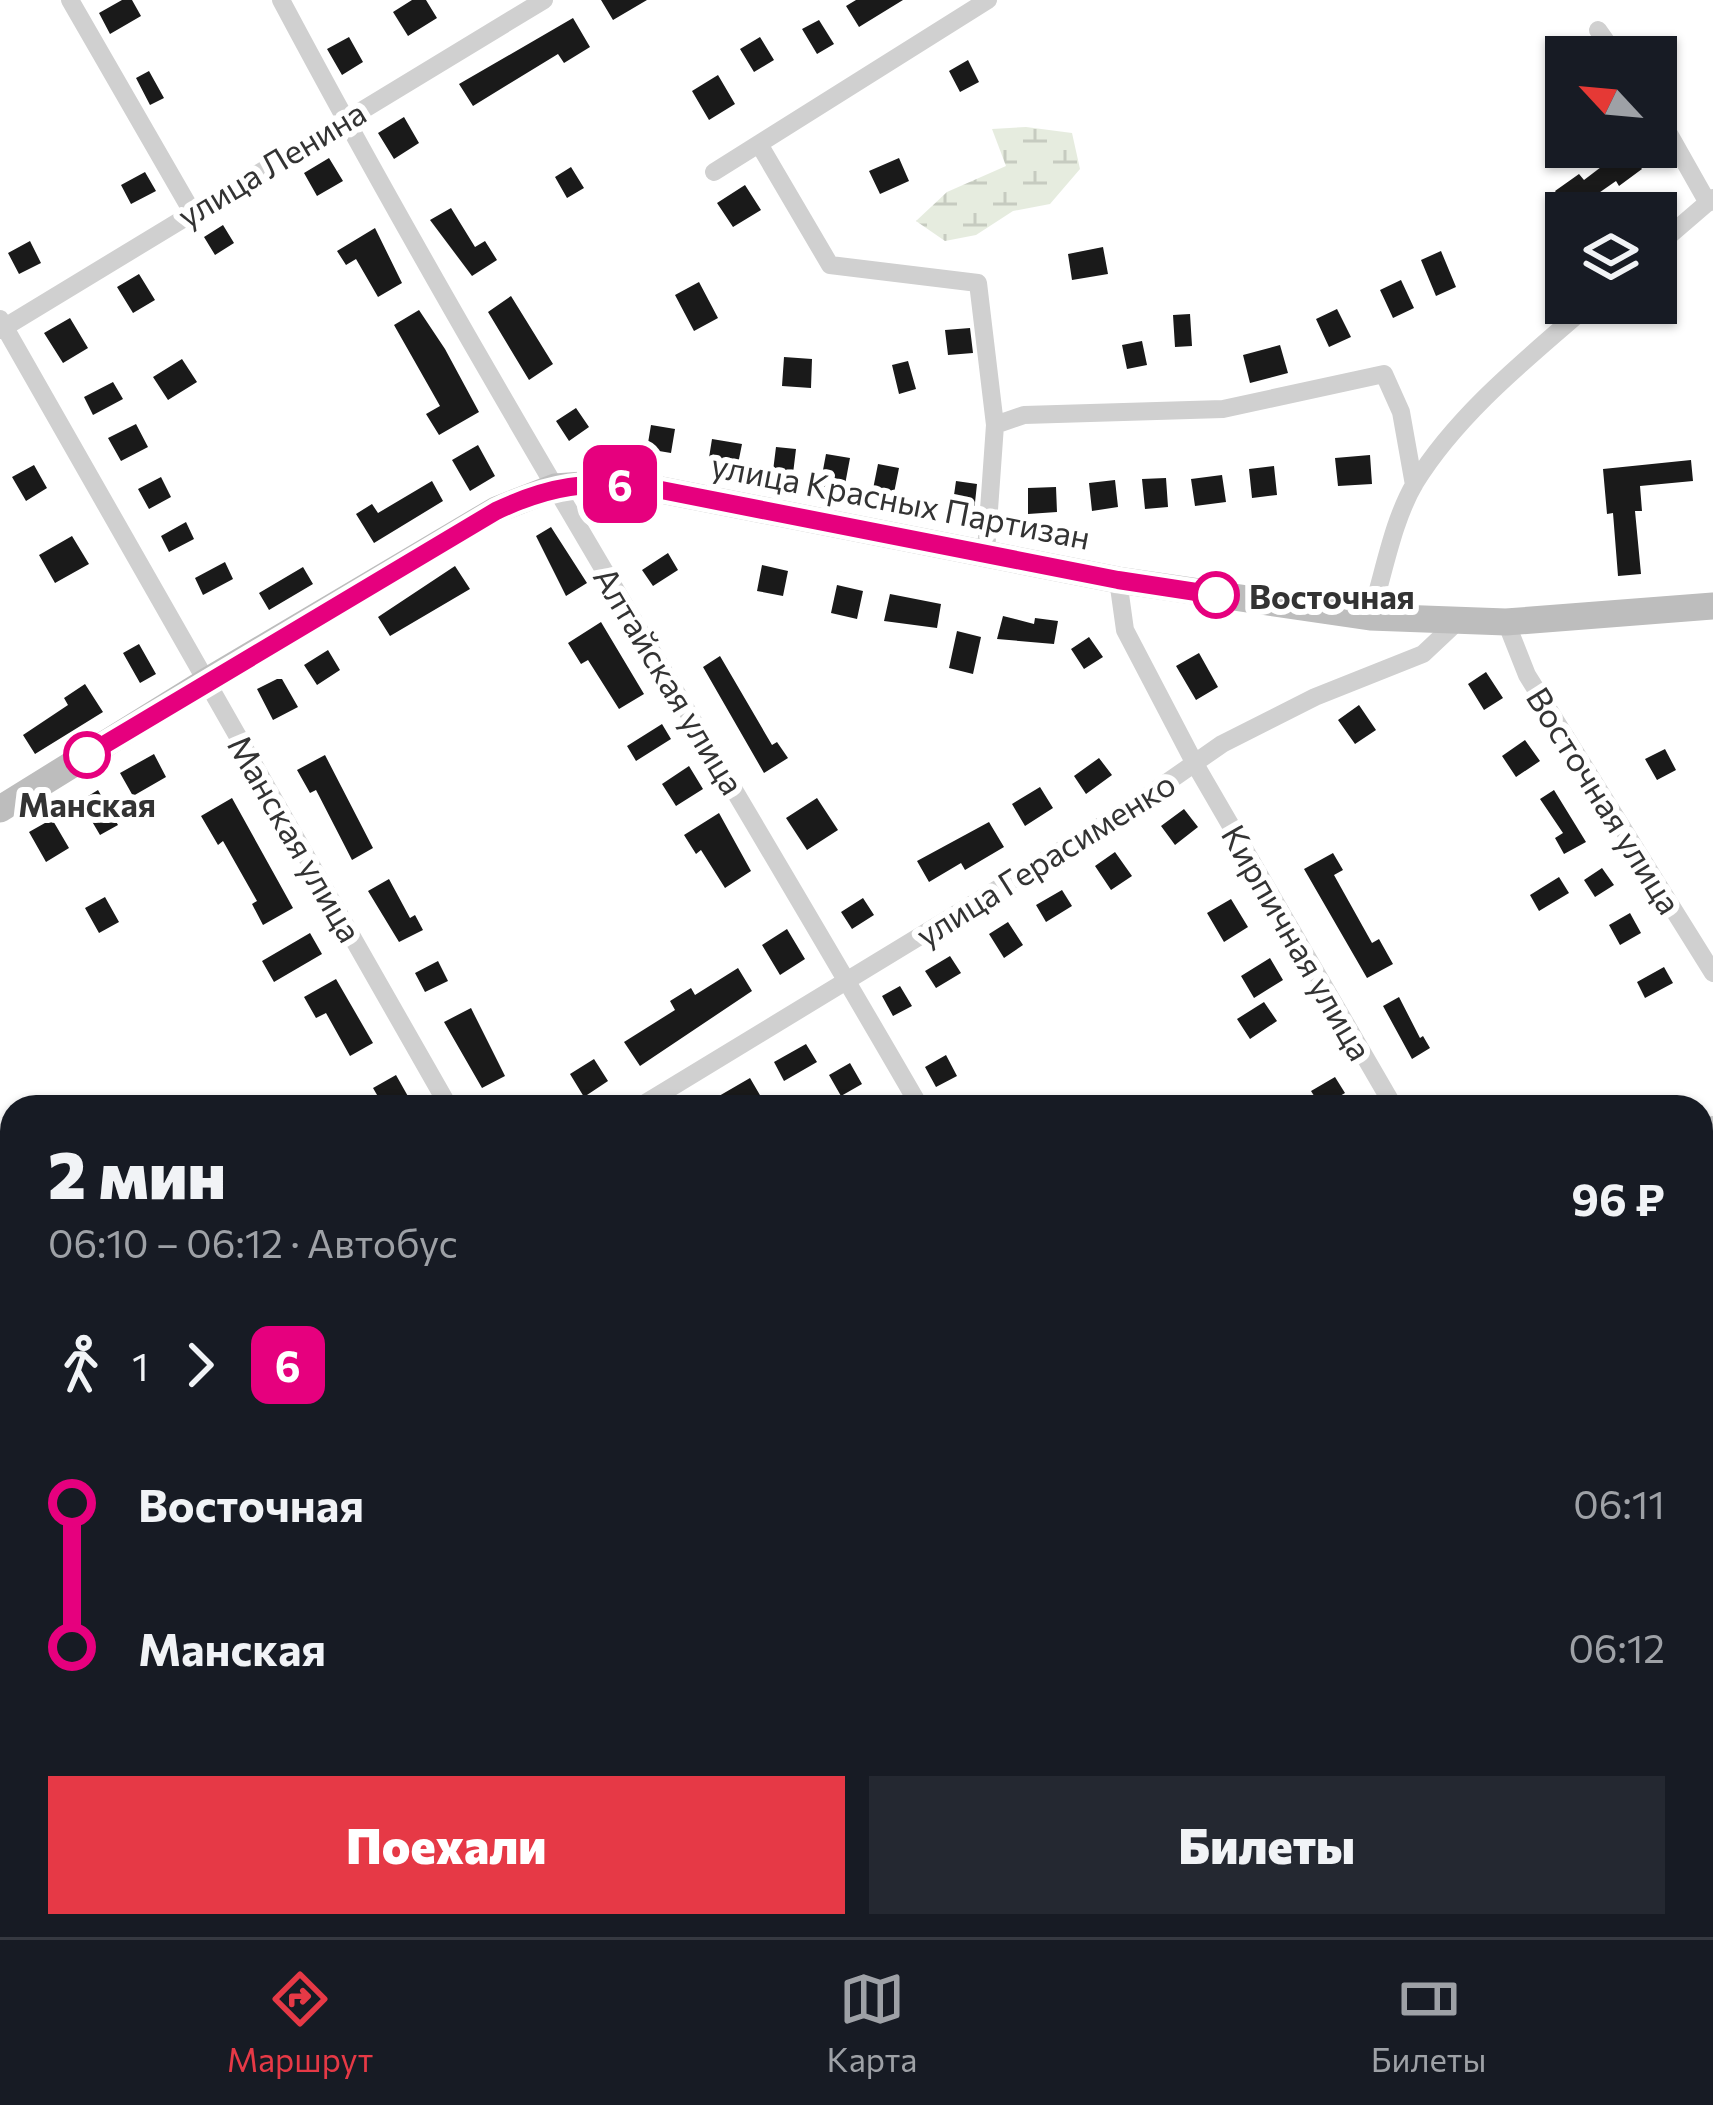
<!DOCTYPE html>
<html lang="ru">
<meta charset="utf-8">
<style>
body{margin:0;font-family:Commissioner,sans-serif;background:#242831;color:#f1f3f6;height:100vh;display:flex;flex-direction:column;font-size:45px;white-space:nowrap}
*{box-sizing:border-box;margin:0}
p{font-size:39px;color:#9ea1a6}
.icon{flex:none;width:66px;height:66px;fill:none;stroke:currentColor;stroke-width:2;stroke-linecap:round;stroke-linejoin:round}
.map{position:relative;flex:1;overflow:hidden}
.panel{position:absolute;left:0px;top:1095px;width:1713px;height:843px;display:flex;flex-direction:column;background:#171b24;border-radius:36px 36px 0 0;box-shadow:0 3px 9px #0004}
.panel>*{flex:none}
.badge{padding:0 24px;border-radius:18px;font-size:42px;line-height:78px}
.needle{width:78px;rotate:296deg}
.fabs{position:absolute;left:1545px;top:36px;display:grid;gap:24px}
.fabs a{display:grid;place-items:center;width:132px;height:132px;border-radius:0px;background:#171b24;box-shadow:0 3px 9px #0004;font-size:60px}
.map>.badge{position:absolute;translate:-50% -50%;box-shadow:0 0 0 6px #fff}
.legs{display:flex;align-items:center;gap:18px;height:132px;padding:0 48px;font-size:39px}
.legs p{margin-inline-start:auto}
.summary{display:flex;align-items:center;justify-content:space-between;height:204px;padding:0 48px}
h1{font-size:66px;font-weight:800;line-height:90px}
.action{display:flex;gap:24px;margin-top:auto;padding:24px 48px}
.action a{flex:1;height:138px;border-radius:0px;background:#e63946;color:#fff;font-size:48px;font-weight:800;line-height:138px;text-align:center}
.action a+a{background:#242831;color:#f1f3f6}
ul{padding:0 48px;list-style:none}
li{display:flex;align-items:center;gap:42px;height:144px;font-size:45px}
li i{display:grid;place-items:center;width:18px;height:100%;margin:0 15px;background:currentColor}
li i::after{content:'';width:30px;height:30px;margin:-15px;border:9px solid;border-radius:50%;background:#171b24}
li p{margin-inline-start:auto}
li:first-child i{background:linear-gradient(#0000 50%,currentColor 0)}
li:last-child i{background:linear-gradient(currentColor 50%,#0000 0)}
.menu{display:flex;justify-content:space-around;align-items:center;height:168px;border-top:3px solid #363941;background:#171b24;font-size:33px;color:#9ea1a6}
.menu a{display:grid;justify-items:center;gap:6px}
.menu .selected{color:#e63946}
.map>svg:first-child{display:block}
</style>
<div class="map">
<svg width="1713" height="1937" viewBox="0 0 1713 1937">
<defs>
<pattern id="wetland-marsh" width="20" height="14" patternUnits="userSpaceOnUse" patternTransform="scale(3)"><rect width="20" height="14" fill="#e6ecdf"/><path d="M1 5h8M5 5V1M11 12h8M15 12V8" fill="none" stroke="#c6cbc0"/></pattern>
</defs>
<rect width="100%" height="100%" fill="#fff"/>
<path fill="url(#wetland-marsh)" d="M1026,127L1072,133L1080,169L1050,204L1013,211L976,235L945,241L916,221L947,192L1006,166L992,129Z"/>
<path fill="#1a1a1a" d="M122,0H132L141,16L110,34L99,13Z
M412,0H426L437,18L408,36L393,12Z
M601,0H647L613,20Z
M856,0H903L859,27L846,6Z
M573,18L590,47L564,63L558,54L473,106L459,84Z
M819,20L834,44L817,54L802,29Z
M349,37L363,62L342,75L327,49Z
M760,37L774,60L754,72L740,49Z
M968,60L979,82L960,92L949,71Z
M149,71L164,98L150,105L136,78Z
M718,75L735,104L709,120L692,91Z
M404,117L419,143L394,159L378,133Z
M1626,148L1642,169L1619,186L1616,181L1570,213L1555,191L1579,174L1584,180Z
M329,158L343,181L317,196L304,173Z
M899,158L909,181L880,194L869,171Z
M571,167L584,188L567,198L555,177Z
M145,172L156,191L131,204L121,185Z
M745,185L761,210L733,227L717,203Z
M451,208L475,247L485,241L497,260L472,276L430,220Z
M223,225L234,243L215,255L204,237Z
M375,228L402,283L378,297L356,259L346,265L337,251Z
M30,241L41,263L19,274L8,253Z
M1103,247L1108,274L1072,280L1068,254Z
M1441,251L1456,287L1436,296L1421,260Z
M139,274L155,300L133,313L117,287Z
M1401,280L1414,308L1393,318L1380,290Z
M699,282L718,318L694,331L675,295Z
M511,296L553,364L529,380L488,312Z
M1337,309L1351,337L1329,347L1316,319Z
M419,310L445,349L479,412L439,435L426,414L440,406L394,325Z
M1190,314L1192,346L1175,347L1173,315Z
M70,318L88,348L63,363L44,333Z
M970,328L973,353L948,355L945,330Z
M1142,341L1147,365L1127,369L1122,345Z
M1280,345L1288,373L1250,383L1243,355Z
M784,357L812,359L811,388L782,386Z
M182,359L197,382L168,400L153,377Z
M908,361L916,389L899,394L892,365Z
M113,382L123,399L93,415L84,397Z
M576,408L589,427L569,441L556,421Z
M136,424L148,447L121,461L108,438Z
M651,425L675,429L671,453L647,449Z
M712,439L742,444L737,469L708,464Z
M478,445L495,476L470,491L452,460Z
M776,447L796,449L792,482L772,479Z
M826,454L850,458L844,490L820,486Z
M1370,455L1372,484L1338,486L1335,458Z
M1691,460L1693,481L1640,486L1642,511H1635L1641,574L1618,576L1613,513L1607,514L1603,469Z
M878,464L899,468L893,498L872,494Z
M34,465L47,488L26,501L12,477Z
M1274,466L1277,495L1252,498L1249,469Z
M1222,475L1226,502L1195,506L1191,479Z
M161,477L171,497L149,509L138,489Z
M1166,478L1168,507L1145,509L1142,479Z
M1115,480L1118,507L1092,511L1089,483Z
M432,481L443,501L374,543L356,514L372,504L378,513Z
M956,481L977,484L974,512L952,509Z
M1056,487L1057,512L1028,514V488Z
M186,522L194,539L169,552L161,536Z
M551,527L587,583L566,596L536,536Z
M72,536L89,564L55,583L39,555Z
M668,553L678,570L653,586L642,570Z
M225,562L233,579L203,595L195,578Z
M762,565L788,571L783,596L757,591Z
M455,566L470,589L390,636L378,617Z
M303,567L313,584L269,610L259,593Z
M837,585L863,591L857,619L831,613Z
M890,594L941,604L937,628L884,621Z
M1003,616L1034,624L1035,618L1058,621L1054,644L997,639Z
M601,622L644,694L619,709L588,660L581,664L568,643Z
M957,631L981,637L973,674L949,668Z
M1089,637L1103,657L1084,669L1071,649Z
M139,644L156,674L140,683L123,653Z
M328,650L340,670L317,685L304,665Z
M1199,653L1218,687L1196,700L1176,666Z
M720,656L772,745L777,742L788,758L764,773L703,667Z
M1486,672L1503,698L1484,710L1468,684Z
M277,679H282L298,707L273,720L257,689Z
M85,684L103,712L35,754L23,735L68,705L64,698Z
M1359,705L1376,730L1355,744L1338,720Z
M662,724L671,739L636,761L627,746Z
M1525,740L1540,761L1516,777L1502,756Z
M1665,749L1676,770L1657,780L1645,759Z
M154,754L166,777L133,796L120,773Z
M325,755L373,848L352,860L316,790L310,793L297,770Z
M1099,758L1112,775L1086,794L1074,776Z
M689,766L703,789L676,806L662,784Z
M1040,787L1053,808L1025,826L1012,804Z
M98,790L118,825L100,835L80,801Z
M1554,790L1586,842L1564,854L1555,838L1563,833L1540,799Z
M232,798L293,908L263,925L252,904L257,901L223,841L218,845L201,816Z
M817,798L838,830L807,850L786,818Z
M1184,809L1198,827L1175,845L1161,826Z
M719,813L751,871L725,888L701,850L696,854L684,835Z
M52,819L69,848L46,862L29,832Z
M989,822L1004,847L965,870L961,863L929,882L917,861Z
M1115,852L1132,876L1111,890L1095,866Z
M1333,853L1343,870L1334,875L1372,943L1379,939L1393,964L1367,978L1304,869Z
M1602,868L1614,885L1595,897L1584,880Z
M1559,877L1569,893L1539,911L1530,895Z
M389,879L410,918L415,915L423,930L399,942L368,891Z
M1062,890L1072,906L1046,922L1036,905Z
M105,897L119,922L99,933L85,908Z
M863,898L874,915L852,929L841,912Z
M1231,899L1248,927L1224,942L1207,913Z
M1630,913L1641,933L1620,945L1609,925Z
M1008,922L1023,945L1004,958L989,934Z
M787,929L805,959L780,975L762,945Z
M310,933L322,954L274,982L262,961Z
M950,956L961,973L936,988L925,971Z
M1270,958L1283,980L1254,998L1241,976Z
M438,961L448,981L425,992L415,973Z
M1664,967L1673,983L1645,998L1637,982Z
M738,968L752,991L640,1066L624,1042L675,1010L670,1001L691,988L695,995Z
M336,979L373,1043L350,1056L326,1013L316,1018L304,997Z
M900,986L912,1006L893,1016L882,996Z
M1399,997L1420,1038L1423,1036L1430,1048L1412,1059L1383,1006Z
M1264,1002L1277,1021L1250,1039L1237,1019Z
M471,1008L505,1076L482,1088L444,1022Z
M806,1044L817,1062L784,1081L774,1062Z
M946,1055L957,1076L936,1087L925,1067Z
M594,1059L608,1081L584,1097L570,1074Z
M850,1063L862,1084L841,1096L829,1075Z
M396,1075L414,1107H384L373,1088Z
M1335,1077L1345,1093L1321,1107L1311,1091Z
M750,1078L767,1107H700Z"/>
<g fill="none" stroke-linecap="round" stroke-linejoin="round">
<path stroke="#d0d0d0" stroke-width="18" d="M70,0L191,210
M281,0C481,376 707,738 920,1107
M1598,30L1617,57
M1656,111L1708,203
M759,144L830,265L978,283L995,425L986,552
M714,172L988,0
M1656,247L1713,198
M0,319L449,1107
M0,330L544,0
M995,425L1024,415L1223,409L1384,374L1401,412L1414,485
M1118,580L1125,630L1195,764L1394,1107
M1370,617C1384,574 1392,522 1415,483C1458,413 1530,356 1591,303
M1506,622L1527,675L1713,973
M639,1107L1129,809L1222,744L1315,697L1423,654L1456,623
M1701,1132L1713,1125
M1701,1631L1713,1652
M1701,1822L1713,1815
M0,1851L12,1844
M591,1926L598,1937
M927,1926L934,1937
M1402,1926L1408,1937
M357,1937L374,1926
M1501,1937L1520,1926"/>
<path stroke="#bdbdbd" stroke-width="27" d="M0,809L207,681L496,510L555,487L611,483L646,487L1118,580L1370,617L1506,622L1713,606
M0,1502L12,1522
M262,1926L269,1937"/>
</g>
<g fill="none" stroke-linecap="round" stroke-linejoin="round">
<g stroke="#fff" stroke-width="27">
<path id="line-1" d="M87,755L496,511C551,485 587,481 646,487L1118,580L1216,595"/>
</g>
<use href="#line-1" stroke="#e6007e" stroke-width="18"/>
</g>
<g fill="#fff" stroke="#e6007e" stroke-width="6">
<circle cx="1216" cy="595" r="21"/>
<circle cx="87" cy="755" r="21"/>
</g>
<g text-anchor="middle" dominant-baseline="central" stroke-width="12" stroke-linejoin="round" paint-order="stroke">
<g font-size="33" fill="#333" stroke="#fff">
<text transform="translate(271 163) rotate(-31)">улица Ленина</text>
<text transform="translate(901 500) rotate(11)">улица Красных Партизан</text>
<text transform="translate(670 680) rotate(59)">Алтайская улица</text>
<text transform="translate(1605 800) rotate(58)">Восточная улица</text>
<text transform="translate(296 838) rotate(60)">Манская улица</text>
<text transform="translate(1045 858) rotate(-32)">улица Герасименко</text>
<text transform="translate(1298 942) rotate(60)">Кирпичная улица</text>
</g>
<g font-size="33" font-weight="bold" fill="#333" stroke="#fff" text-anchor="start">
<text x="1249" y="595">Восточная</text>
<text x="87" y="803" text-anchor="middle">Манская</text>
</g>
</g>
</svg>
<div class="fabs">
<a><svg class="needle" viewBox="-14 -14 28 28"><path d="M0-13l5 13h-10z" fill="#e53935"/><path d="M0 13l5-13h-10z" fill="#9ea1a6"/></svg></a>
<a><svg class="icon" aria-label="layers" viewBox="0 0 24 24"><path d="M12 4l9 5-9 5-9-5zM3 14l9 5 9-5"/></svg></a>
</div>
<b class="badge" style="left:620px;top:484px;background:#e6007e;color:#fff">6</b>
<section class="panel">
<div class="summary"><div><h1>2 мин</h1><p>06:10 – 06:12 · Автобус</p></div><b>96 ₽</b></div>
<div class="legs"><svg class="icon" aria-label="walk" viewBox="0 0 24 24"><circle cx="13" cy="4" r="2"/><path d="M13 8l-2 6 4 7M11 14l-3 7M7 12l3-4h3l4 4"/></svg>1<svg class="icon" aria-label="forward" viewBox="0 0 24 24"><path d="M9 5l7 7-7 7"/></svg><b class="badge" style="background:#e6007e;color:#fff">6</b></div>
<ul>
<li><i style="color:#e6007e"></i><b>Восточная</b><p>06:11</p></li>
<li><i style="color:#e6007e"></i><b>Манская</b><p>06:12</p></li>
</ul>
<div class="action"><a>Поехали</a><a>Билеты</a></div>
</section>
</div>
<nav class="menu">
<a class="selected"><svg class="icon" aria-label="directions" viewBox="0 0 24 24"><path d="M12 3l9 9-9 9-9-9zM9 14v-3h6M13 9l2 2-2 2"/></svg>Маршрут</a>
<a><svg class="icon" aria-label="map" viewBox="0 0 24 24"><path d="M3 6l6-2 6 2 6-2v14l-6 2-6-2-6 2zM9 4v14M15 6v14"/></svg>Карта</a>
<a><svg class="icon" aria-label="tickets" viewBox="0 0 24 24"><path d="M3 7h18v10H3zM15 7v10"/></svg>Билеты</a>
</nav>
